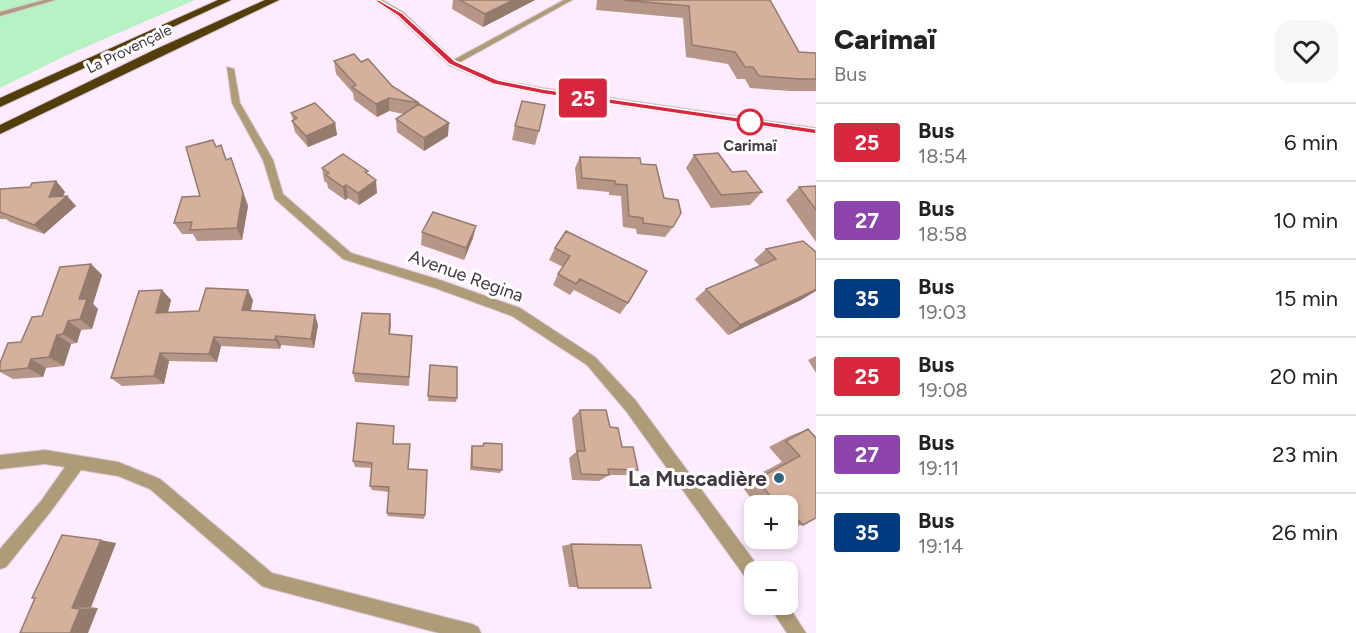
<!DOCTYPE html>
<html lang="fr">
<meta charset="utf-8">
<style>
body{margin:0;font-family:Figtree,sans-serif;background:#f6f6f6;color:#222;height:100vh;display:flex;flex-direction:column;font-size:22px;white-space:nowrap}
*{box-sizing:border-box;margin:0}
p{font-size:20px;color:#767676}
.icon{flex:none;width:33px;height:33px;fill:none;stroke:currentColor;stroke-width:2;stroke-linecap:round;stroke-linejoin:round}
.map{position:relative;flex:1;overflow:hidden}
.side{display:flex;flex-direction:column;background:#fff;width:540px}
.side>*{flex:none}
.badge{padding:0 12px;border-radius:4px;font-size:21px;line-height:39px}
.buttons{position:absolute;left:744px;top:495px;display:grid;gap:12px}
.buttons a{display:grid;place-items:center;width:54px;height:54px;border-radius:12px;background:#fff;box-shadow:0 3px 9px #0003;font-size:30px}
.map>.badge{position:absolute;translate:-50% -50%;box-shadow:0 0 0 3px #fff}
.round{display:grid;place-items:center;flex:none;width:63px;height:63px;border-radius:18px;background:#f6f6f6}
.head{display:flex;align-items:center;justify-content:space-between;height:102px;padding:0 18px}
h1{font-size:28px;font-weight:800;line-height:45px}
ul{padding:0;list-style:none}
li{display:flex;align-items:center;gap:18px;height:78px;padding:0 18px;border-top:2px solid #e0e0e0}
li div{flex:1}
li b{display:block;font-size:22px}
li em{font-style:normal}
li .badge{min-width:66px;font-weight:700;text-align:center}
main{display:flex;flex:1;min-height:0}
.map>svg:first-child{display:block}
</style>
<main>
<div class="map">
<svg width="816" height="633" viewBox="0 0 816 633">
<rect width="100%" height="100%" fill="#feecfe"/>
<path fill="#b6f2c4" d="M0,0H195L65,56L0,88Z"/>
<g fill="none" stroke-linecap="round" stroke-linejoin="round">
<g stroke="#d9c8d9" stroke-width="2">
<path id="minor" d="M564,0H572L455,65L448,63Z
M227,67L234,69L240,103L273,160L283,194L351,253L437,279L520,308L595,357L636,401L760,569L761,572H754V583L748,581L626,411L587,365L512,316L435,288L343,259L275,199L263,160L232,103Z
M45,450L118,462L160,479L272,573L472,624L478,627L481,633H439L268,588L262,586L150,489L118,476L81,470L51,511L6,567L0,569V549L41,501L65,467L45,464L0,469V455Z
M768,604H787L806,633H787Z"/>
</g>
<g stroke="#d9c8d9" stroke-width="2">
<path id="tertiary" d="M44,0H55L0,16V12Z
M374,0H382L403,12L455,61L498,80L543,88L816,128V134L543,94L493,84L449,65L397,16Z"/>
</g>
<g stroke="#d9c8d9" stroke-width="2">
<path id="motorway" d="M218,0H231L0,107V98Z
M265,0H279L0,134V125L154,50Z"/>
</g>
<use href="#minor" fill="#ae9c79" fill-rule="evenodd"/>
<use href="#tertiary" fill="#ae9c79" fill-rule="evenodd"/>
<use href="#motorway" fill="#533e0b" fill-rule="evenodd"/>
</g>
<path fill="#b69787" d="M453,0H535L483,27L452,9Z
M597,0H770L799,52L816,53V91H790L750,88L745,79H737L728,64L686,57L683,18L596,10Z
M334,61L361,62L392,86L419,103L448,136L424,151L397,132L396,119L404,114L389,111L377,117L354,100L353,93L336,74Z
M291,113L335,123L337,135L308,147L295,132L292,121L293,120Z
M515,126L539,131L535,145L512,140Z
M213,140L216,147L227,160L231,158L248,206L242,240L197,241L193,234H182L174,223L200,196Z
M694,155L732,172L762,192L750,205L711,208L686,168Z
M580,157L641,164L664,198L673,227L665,237L637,234L636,229L623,227L621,196L609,195V192L577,189L575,168Z
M322,168L369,175L377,193L359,205L348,198L345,200L328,188L327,183L324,181Z
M56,181L65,192L63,196H67L76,206L44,234L10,222L6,219H0V189L30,187Z
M816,186V242L786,200L799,187Z
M566,231L628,303L620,314L574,290L570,295L553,285L558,274L563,267L549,260L555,248Z
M422,232L473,238L464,260L421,245Z
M766,249L816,252L801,300L728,335L695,299L706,289L760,266L754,260Z
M91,264L102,275L93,304L98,309L92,329L81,330L77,343L71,344L64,366L46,368L43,377L13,379L0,372V371L42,316Z
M162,290L171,300L168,313L199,311L253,300L251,311L318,325L314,348L281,345L280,349L221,346L217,362L169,361L164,384L122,386L111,378Z
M390,314V334L412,336L409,386L355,382L353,373Z
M816,356V373L808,360Z
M430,365L457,398L456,402L428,401Z
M580,410L610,427L638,470L627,475H609L599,481L572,480L569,458L576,452L572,418Z
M394,426V444L409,469L425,515L424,519L388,516L387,513L389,492L372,490L370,486L372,468L355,467L353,461Z
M808,429L803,525L788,527V506H757L740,484L782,462L769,447L790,436Z
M484,443L502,470L500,473L470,470L471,449L472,446H482Z
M116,543L91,607L98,608L20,633Z
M571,544L651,588L569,587L562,546Z"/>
<path fill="#947b6e" d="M513,0H535L483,27L485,14Z
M389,98V111L377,117L376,104Z
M335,123L337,135L308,147L306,136Z
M449,123L448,136L424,151V138Z
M231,158L248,206L242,240L237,228Z
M376,180L377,193L359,205L358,193Z
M56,181L65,192L60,202L67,196L76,206L44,234L34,225L49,197Z
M346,185L348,198L345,200L343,187Z
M476,226L473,238L464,260L466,248Z
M91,264L102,275L93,304L98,309L92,329L80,319L79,299Z
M816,289V291L801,300L728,335L740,325Z
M162,290L171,300L165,323L156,313Z
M248,290L253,300L248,320L242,310Z
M390,314L391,325L389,344V334Z
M315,315L318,325L314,348L311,339Z
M68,321L81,330L77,343L63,334Z
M57,335L71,344L64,366L49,357Z
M276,336L281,345L280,349L275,340Z
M214,337L221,346L217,362L209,354Z
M160,353L169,361L164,384L154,376Z
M31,359L46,368L43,377L28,368Z
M101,540L116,543L91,607L72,608Z
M98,608L88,633H70L80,609Z"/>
<path fill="#d4b09d" stroke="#947b6e" stroke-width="1.5" d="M460,0H513L485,14Z
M623,0H770L799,52L816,53V79H800L759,76L753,67H745L735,52L692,45L689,6Z
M354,54L361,62L368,59L392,86L419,103L389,98L376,104L352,87L356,85L334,61Z
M522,101L545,105L539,131L515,126Z
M315,103L335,123L306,136L292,121L297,118L291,113Z
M419,104L449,123L424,138L396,119Z
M213,140L216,147L221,145L226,160L231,158L243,193L237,228L190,230L192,222L174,223L182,197L200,196L186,147Z
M718,153L732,172L746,171L762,192L721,195L694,155Z
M343,154L368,171L365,172L376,180L358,193L346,185L343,187L326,175L329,173L322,168Z
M580,157L640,158L641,164L656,165L664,198L678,200L681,213L673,227L643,223V218L629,216L627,185L615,184V181L582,178Z
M56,181L49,197L67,196L34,225L0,212V189L30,187L32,183Z
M816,186V210L799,187Z
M433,212L476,226L466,248L422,232Z
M566,231L647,271L628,303L580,279L576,284L558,274L570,256L555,248Z
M803,241L816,252V289L815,290L740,325L706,289L776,259L766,249Z
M91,264L79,299H87L80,319L68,321L63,334L57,335L49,357L31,359L28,368L0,371V363L8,343L21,342L32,317L42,316L60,267Z
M206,288L248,290L242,310L315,315L311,339L276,336L275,340L214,337L209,354L160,353L154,376L111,378L139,291L162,290L156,313L199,311Z
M362,313L390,314L389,334L412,336L409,377L353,373Z
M430,365L457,367V398L428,396Z
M580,410H606L610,427L618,428L622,447H633L638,470L608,469L609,475L581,474L577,451H585Z
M357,423L394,426L393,444H410L408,469L427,470L425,515L387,513L389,487L370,486L372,463L353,461Z
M808,429L816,438V518L803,525L795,517L790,521L788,518V506H778L757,479L800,456L786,441Z
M484,443L502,444V470L472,467V446H483Z
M62,535L101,540L72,608L80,609L70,633H20L35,598H32Z
M571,544L641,545L651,588H578Z"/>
<path fill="#d7263d" stroke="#fff" stroke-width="1.5" d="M374,0H379L402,13L455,61L498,80L543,89L816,129V134L543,94L493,84L449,64L398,16Z"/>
<circle fill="#fff" stroke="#d7263d" stroke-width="3" cx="750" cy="122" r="12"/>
<circle fill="#2f6480" stroke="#fff" stroke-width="2" cx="779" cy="478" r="6"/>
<g text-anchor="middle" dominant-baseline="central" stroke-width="6" stroke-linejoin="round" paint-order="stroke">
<g font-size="15" fill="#433844" stroke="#fff">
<text transform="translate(129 49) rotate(-26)">La Provençale</text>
</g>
<g font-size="15" font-weight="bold" fill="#433844" stroke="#fff">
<text x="750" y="146">Carimaï</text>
</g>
<g font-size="18" fill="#433844" stroke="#fff">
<text transform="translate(466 276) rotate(20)">Avenue Regina</text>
</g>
<g font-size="21" font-weight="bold" fill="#433844" stroke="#fff" text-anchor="end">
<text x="767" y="478">La Muscadière</text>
</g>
</g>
</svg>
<div class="buttons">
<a>+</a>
<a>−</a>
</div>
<b class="badge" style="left:583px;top:98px;background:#d7263d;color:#fff">25</b>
</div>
<section class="side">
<div class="head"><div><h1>Carimaï</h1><p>Bus</p></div><a class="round"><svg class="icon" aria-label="heart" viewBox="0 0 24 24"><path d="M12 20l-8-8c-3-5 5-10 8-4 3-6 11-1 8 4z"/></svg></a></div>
<ul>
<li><span class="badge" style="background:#d7263d;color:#fff">25</span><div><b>Bus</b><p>18:54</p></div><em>6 min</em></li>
<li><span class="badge" style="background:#8e44ad;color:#fff">27</span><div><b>Bus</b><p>18:58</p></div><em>10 min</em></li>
<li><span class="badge" style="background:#003b80;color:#fff">35</span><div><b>Bus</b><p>19:03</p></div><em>15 min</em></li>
<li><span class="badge" style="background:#d7263d;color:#fff">25</span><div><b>Bus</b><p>19:08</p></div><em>20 min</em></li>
<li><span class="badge" style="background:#8e44ad;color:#fff">27</span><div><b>Bus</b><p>19:11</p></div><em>23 min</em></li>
<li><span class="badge" style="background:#003b80;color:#fff">35</span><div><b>Bus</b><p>19:14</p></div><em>26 min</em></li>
</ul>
</section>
</main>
